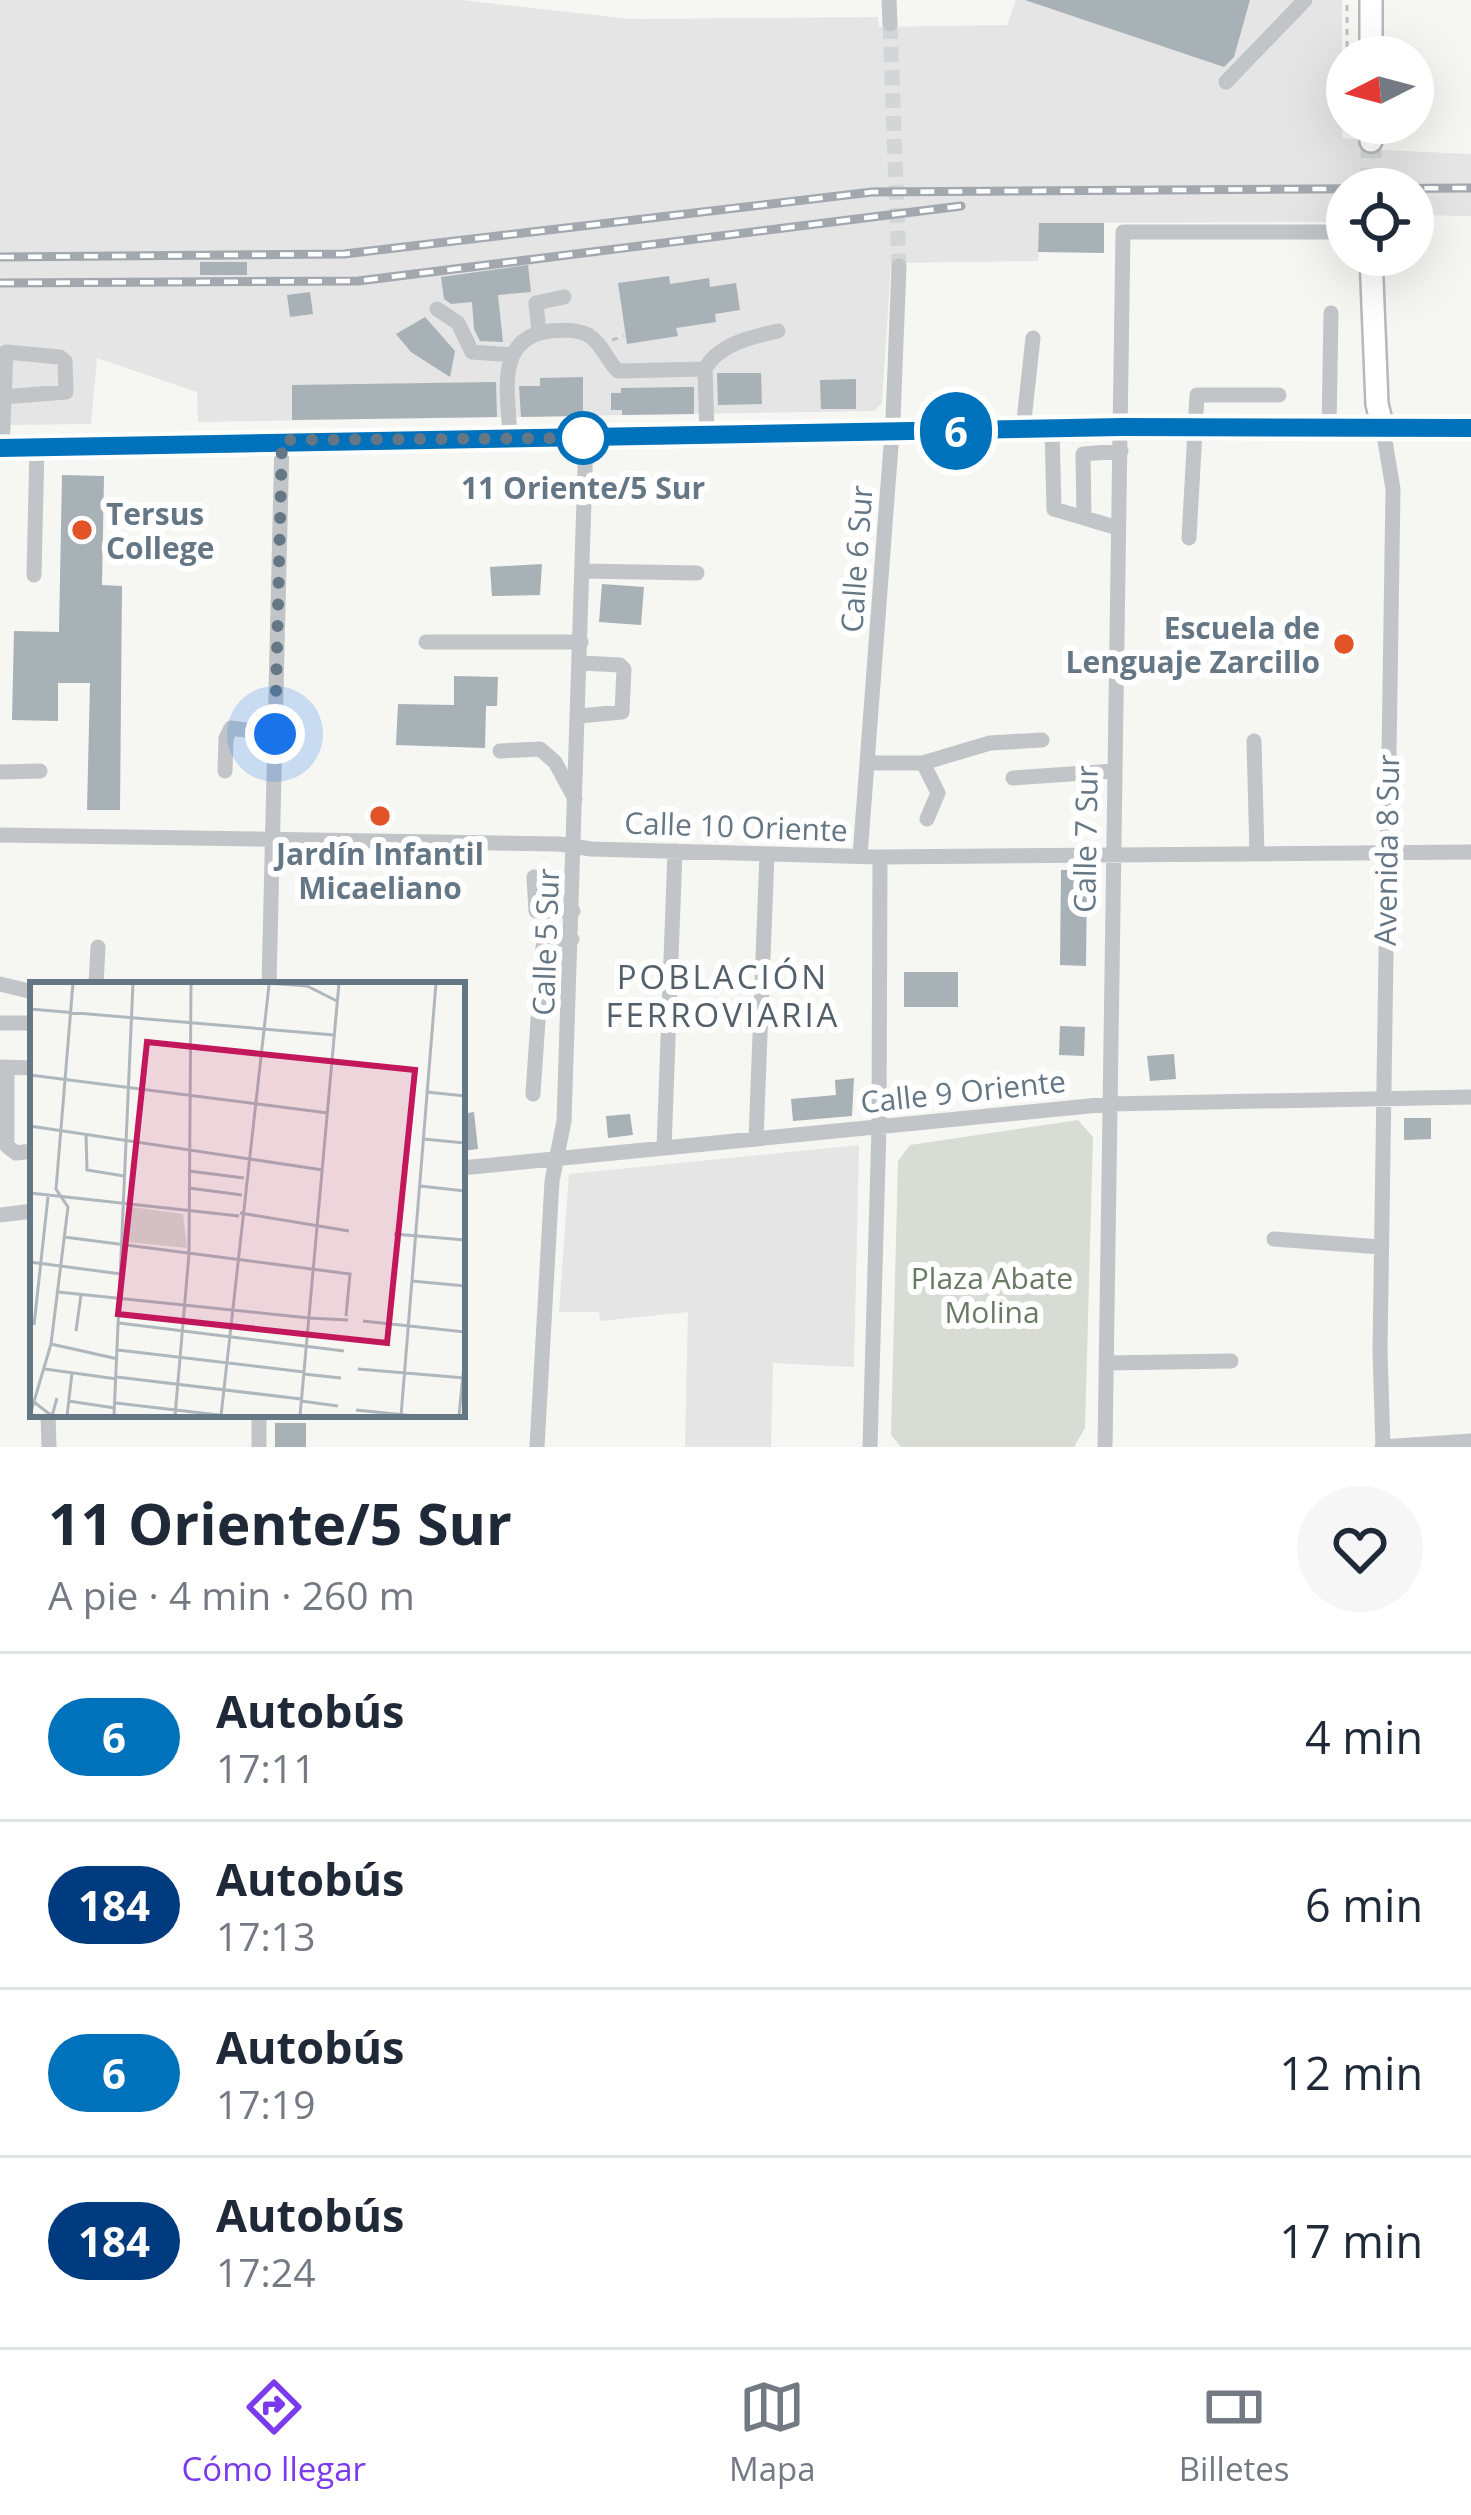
<!DOCTYPE html>
<html lang="es">
<meta charset="utf-8">
<style>
body{margin:0;font-family:"Open Sans",sans-serif;background:#f6f6f7;color:#1f2937;height:100vh;display:flex;flex-direction:column;font-size:45px;white-space:nowrap}
*{box-sizing:border-box;margin:0}
p{font-size:39px;color:#747a83}
.icon{flex:none;width:66px;height:66px;fill:none;stroke:currentColor;stroke-width:2;stroke-linecap:round;stroke-linejoin:round}
.map{position:relative;height:1447px;overflow:hidden}
.details{display:flex;flex-direction:column;background:#fff;flex:1}
.details>*{flex:none}
.badge{padding:0 24px;border-radius:39px;font-size:42px;line-height:78px}
.needle{width:78px;rotate:264deg}
.buttons{position:absolute;left:1326px;top:36px;display:grid;gap:24px}
.buttons a{display:grid;place-items:center;width:108px;height:108px;border-radius:50%;background:#fff;box-shadow:0 12px 48px #0002;font-size:60px}
.you{position:absolute;width:60px;height:60px;margin:-30px;border:9px solid #fff;border-radius:50%;background:#1a73e8;box-shadow:0 0 0 18px #1a73e833}
.map>.badge{position:absolute;translate:-50% -50%;box-shadow:0 0 0 6px #fff}
.round{display:grid;place-items:center;flex:none;width:126px;height:126px;border-radius:63px;background:#f6f6f7}
.overview{display:flex;align-items:center;justify-content:space-between;height:204px;padding:0 48px}
h1{font-size:57px;font-weight:700;line-height:90px}
ul{padding:0;list-style:none}
li{display:flex;align-items:center;gap:36px;height:168px;padding:0 48px;border-top:3px solid #e0e1e3}
li div{flex:1}
li b{display:block;font-size:45px}
li em{font-style:normal}
li .badge{min-width:132px;font-weight:700;text-align:center}
.dock{display:flex;justify-content:space-around;align-items:center;height:168px;border-top:3px solid #e0e1e3;background:#fff;font-size:33px;color:#747a83}
.dock a{display:grid;justify-items:center;gap:6px}
.dock .selected{color:#7c3aed}
.map>svg:first-child{display:block}
</style>
<div class="map">
<svg width="1471" height="1447" viewBox="0 0 1471 1447">
<rect width="100%" height="100%" fill="#f6f6f3"/>
<path fill="#e4e5e4" d="M0,0H461L631,19L878,17L879,27L1007,25L1016,0H1342V138L1380,141L1381,150L1471,154V216L1413,215V189H1347V222L1040,223L1038,261L891,263L882,403L874,411L198,422L197,392L97,358L91,424L0,425Z
M859,1145L854,1367L773,1363L771,1447H685L688,1312L600,1321L599,1312H559L569,1174Z"/>
<path fill="#d7ddd4" d="M1078,1120L1093,1137L1085,1428L1074,1447H901L891,1435L898,1161L910,1145Z"/>
<path fill="#a8b1b6" d="M1025,0H1250L1234,57L1224,67Z
M1039,223H1104V253L1038,252Z
M200,262H247V275H200Z
M528,265L531,292L498,295L503,342L480,341L474,329L472,302L451,304L444,299L441,277Z
M669,276L670,284L709,278L710,287L736,283L740,310L715,314L716,322L676,328L678,336L627,344L618,283Z
M310,292L313,314L290,317L287,295Z
M425,317L455,351L450,377L411,352L396,334Z
M717,373H761L762,404L718,405Z
M583,377V416L521,417L519,386H540V378Z
M856,379V409H821L820,380Z
M496,382L497,417L292,420V385Z
M687,387H694V414L622,415V410H611V393H621V388Z
M62,475L104,476L102,585L122,586L120,810H87L90,683H58V721L12,720L14,631L59,632Z
M542,564L540,595L492,596L490,567Z
M602,584L644,587L641,625L599,622Z
M454,676L498,677L497,706H486L485,748L396,745L398,704L454,705Z
M1061,870H1087L1086,966L1060,965Z
M904,972H958V1007H904Z
M1060,1026L1085,1027L1084,1056L1059,1055Z
M1174,1054L1176,1079L1150,1081L1147,1056Z
M854,1078L852,1116L793,1121L791,1099L836,1095L835,1080Z
M474,1112L478,1149L462,1151V1114Z
M630,1114L633,1135L608,1138L606,1116Z
M1404,1118H1431V1139L1404,1140Z
M275,1423H306V1447H275Z"/>
<g fill="none" stroke-linecap="round" stroke-linejoin="round">
<path stroke="#d2d6d7" stroke-width="15" stroke-dasharray="15 8" stroke-linecap="butt" d="M890,24L899,266"/>
<path stroke="#d2d6d7" stroke-width="21" stroke-dasharray="21 10" stroke-linecap="butt" d="M1371,189V141"/>
<g stroke="#b4b9bc" stroke-width="26">
<path id="major" d="M1371,0V57
M1371,123V141
M1371,255L1377,404L1383,429
M0,448L1121,427L1471,428"/>
</g>
<path stroke="#bbbdc0" stroke-width="3" stroke-dasharray="6 6" stroke-linecap="butt" d="M1347,119V0
M612,340L624,336"/>
<path stroke="#c1c5c8" stroke-width="15" d="M889,0L890,24
M1226,82L1305,0
M437,309L458,323L472,352L512,355
M539,333L536,303L564,297
M705,369C719,344 751,337 778,331
M1329,428L1331,313
M1023,429L1033,338
M1052,429L1054,509L1118,528
M510,439C509,396 493,338 550,331C563,330 576,329 588,335C602,343 607,361 618,371L705,369L707,436
M2,448L6,352L60,357L65,361L66,392L2,397
M1084,517L1083,454L1121,451
M1189,538L1197,395H1279
M583,571L697,573
M34,575L37,447
M426,642H581
M579,716L622,712L624,669L620,665L581,663
M1254,741L1257,854
M500,751L540,749L555,762L575,799
M867,763H923L990,743L1042,740
M923,763L938,793L927,819
M225,771L226,738L231,728L275,734
M0,772L40,771
M1013,778L1113,771
M0,835L559,844L591,849L880,857L1471,852
M860,856L893,419L899,266
M534,877L536,911H573
M0,984L33,992
M96,985L98,947
M269,985L282,440
M0,1023H33
M0,1067L33,1068
M7,1068V1146L16,1153L33,1151
M533,1094L543,947L549,940L572,939
M756,1139L767,854
M664,1148L675,851
M462,1168L1109,1104L1471,1097
M0,1215L33,1211
M1274,1239L1381,1247
M1106,1363L1231,1361
M48,1414L49,1447
M259,1447V1414
M537,1447L552,1181L564,1121L586,438
M870,1447L879,1127L880,857
M1105,1447L1123,232H1347
M1382,1447L1471,1441
M1383,1447L1380,1351L1393,489L1383,429"/>
<use href="#major" stroke="#fff" stroke-width="21"/>
<g stroke="#a2a8ae" stroke-width="9">
<path id="rail" d="M0,257L344,254L872,192L1471,188
M0,283L358,281L961,206"/>
</g>
<use href="#rail" stroke="#fff" stroke-width="4.5" stroke-dasharray="14" stroke-linecap="butt"/>
</g>
<g fill="none" stroke-linecap="round" stroke-linejoin="round">
<g stroke="#fff" stroke-width="27">
<path id="line" d="M0,448L1121,427L1471,428"/>
</g>
<use href="#line" stroke="#0072bc" stroke-width="18"/>
<path stroke="#657684" stroke-width="12" stroke-dasharray="0 21.6" d="M275,734L282,440L583,438"/>
</g>
<circle fill="#fff" stroke="#0072bc" stroke-width="6" cx="583" cy="438" r="24"/>
<g fill="#e25327" stroke="#fff" stroke-width="4.5">
<circle cx="82" cy="530" r="12"/>
<circle cx="1344" cy="644" r="12"/>
<circle cx="380" cy="816" r="12"/>
</g>
<g text-anchor="middle" dominant-baseline="central" stroke-width="12" stroke-linejoin="round" paint-order="stroke">
<g font-size="30" font-weight="bold" fill="#657684" stroke="#fff">
<text x="583" y="487">11 Oriente/5 Sur</text>
</g>
<g font-size="30" font-weight="bold" fill="#657684" stroke="#fff" text-anchor="start">
<text x="106" y="513">Tersus<tspan x="106" dy="34">College</tspan></text>
<text x="1320" y="627" text-anchor="end">Escuela de<tspan x="1320" dy="34">Lenguaje Zarcillo</tspan></text>
<text x="380" y="853" text-anchor="middle">Jardín Infantil<tspan x="380" dy="34">Micaeliano</tspan></text>
</g>
<g font-size="30" fill="#657684" stroke="#fff">
<text transform="translate(856 559) rotate(-86)">Calle 6 Sur</text>
<text transform="translate(736 826) rotate(2)">Calle 10 Oriente</text>
<text transform="translate(1085 839) rotate(-89)">Calle 7 Sur</text>
<text transform="translate(1386 850) rotate(-89)">Avenida 8 Sur</text>
<text transform="translate(545 942) rotate(-88)">Calle 5 Sur</text>
<text transform="translate(963 1091) rotate(-6)">Calle 9 Oriente</text>
</g>
<g font-size="30" fill="#697b64" stroke="#fff">
<text x="992" y="1277">Plaza Abate<tspan x="992" dy="34">Molina</tspan></text>
</g>
<g font-size="33" letter-spacing="3" fill="#535f69" stroke="#fff">
<text x="723" y="976">POBLACIÓN<tspan x="723" dy="38">FERROVIARIA</tspan></text>
</g>
</g>
<g transform="translate(30 982)">
<rect width="435" height="435" fill="#f6f6f3"/>
<path d="M102,225L153,232L157,266L97,260Z" fill="#d7ddd4"/>
<path fill="none" stroke="#afb7bd" stroke-width="3" d="M237,1L277,4L307,19M0,27L304,53M0,93L298,131M397,110L435,114M0,144L293,188M56,152L57,188L94,194M393,157L435,161M159,189L214,196M390,204L435,209M159,206L212,213M0,211L209,234M210,231L319,249M364,252L435,258M34,255L320,292L316,334M0,280L91,292M382,299L435,304M28,310L279,336M279,336L318,338M333,339L435,350M89,341L314,369M4,343L18,215M46,349L51,313M21,362L88,377M88,368L274,390M15,387L87,397M328,387L435,396M273,392L311,396M87,395L271,417M0,417L22,434L27,416M38,419L85,426M271,419L308,424M86,421L197,434M326,428L385,434M0,433L21,362L38,225L26,207L43,1M37,434L42,391M84,434L103,1M145,434L159,272L161,1M191,434L239,3M270,434L309,1M371,434L406,1M429,434L435,372"/>
<path fill="#c2185b" fill-opacity="0.15" stroke="#c2185b" stroke-width="6" d="M117,60L385,88L357,361L88,332Z"/>
<rect width="435" height="435" fill="none" stroke="#657684" stroke-width="6"/>
</g>
</svg>
<div class="buttons">
<a><svg class="needle" viewBox="-14 -14 28 28"><path d="M0-13l5 13h-10z" fill="#e53935"/><path d="M0 13l5-13h-10z" fill="#747a83"/></svg></a>
<a><svg class="icon" aria-label="locate" viewBox="0 0 24 24"><circle cx="12" cy="12" r="6"/><path d="M12 2v4M12 18v4M2 12h4M18 12h4"/></svg></a>
</div>
<div class="you" style="left:275px;top:734px"></div>
<b class="badge" style="left:956px;top:431px;background:#0072bc;color:#fff">6</b>
</div>
<section class="details">
<div class="overview"><div><h1>11 Oriente/5 Sur</h1><p>A pie · 4 min · 260 m</p></div><a class="round"><svg class="icon" aria-label="heart" viewBox="0 0 24 24"><path d="M12 20l-8-8c-3-5 5-10 8-4 3-6 11-1 8 4z"/></svg></a></div>
<ul>
<li><span class="badge" style="background:#0072bc;color:#fff">6</span><div><b>Autobús</b><p>17:11</p></div><em>4 min</em></li>
<li><span class="badge" style="background:#003b80;color:#fff">184</span><div><b>Autobús</b><p>17:13</p></div><em>6 min</em></li>
<li><span class="badge" style="background:#0072bc;color:#fff">6</span><div><b>Autobús</b><p>17:19</p></div><em>12 min</em></li>
<li><span class="badge" style="background:#003b80;color:#fff">184</span><div><b>Autobús</b><p>17:24</p></div><em>17 min</em></li>
</ul>
</section>
<nav class="dock">
<a class="selected"><svg class="icon" aria-label="directions" viewBox="0 0 24 24"><path d="M12 3l9 9-9 9-9-9zM9 14v-3h6M13 9l2 2-2 2"/></svg>Cómo llegar</a>
<a><svg class="icon" aria-label="map" viewBox="0 0 24 24"><path d="M3 6l6-2 6 2 6-2v14l-6 2-6-2-6 2zM9 4v14M15 6v14"/></svg>Mapa</a>
<a><svg class="icon" aria-label="tickets" viewBox="0 0 24 24"><path d="M3 7h18v10H3zM15 7v10"/></svg>Billetes</a>
</nav>
